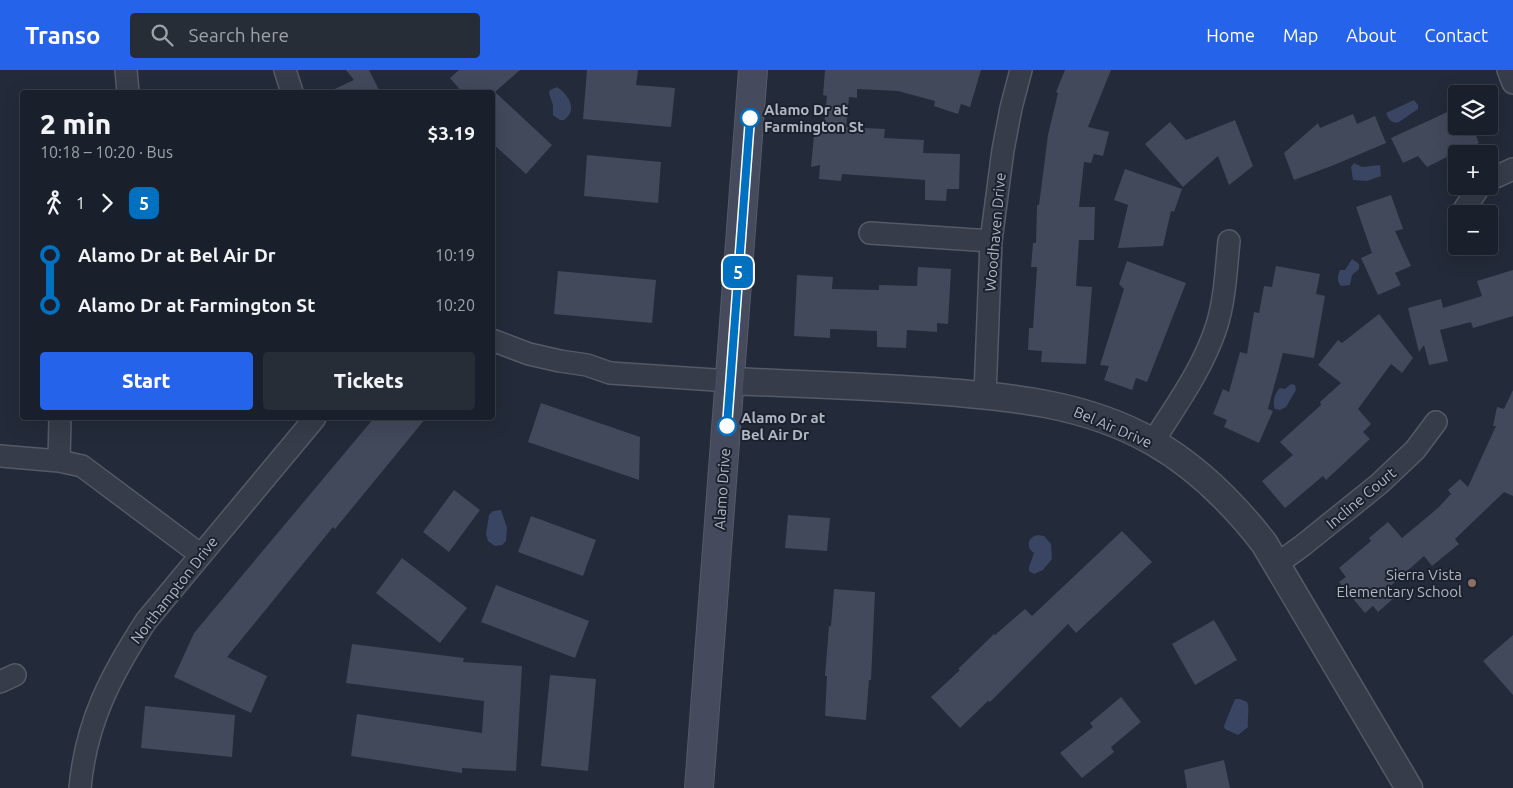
<!DOCTYPE html>
<meta charset="utf-8">
<style>
body{margin:0;font-family:Ubuntu,sans-serif;background:#272d37;color:#f1f3f6;height:100vh;display:flex;flex-direction:column;font-size:19px;white-space:nowrap}
*{box-sizing:border-box;margin:0}
p{font-size:16px;color:#9fa3a9}
.icon{flex:none;width:28px;height:28px;fill:none;stroke:currentColor;stroke-width:2;stroke-linecap:round;stroke-linejoin:round}
.map{position:relative;flex:1;overflow:hidden}
.panel{position:absolute;left:20px;top:20px;width:475px;height:330px;display:flex;flex-direction:column;background:#1a202b;border-radius:5px;box-shadow:0 5px 20px #0002,0 0 0 1px #383e47}
.panel>*{flex:none}
.badge{padding:0 10px;border-radius:8px;font-size:18px;line-height:32px}
.buttons{position:absolute;left:1448px;top:15px;display:grid;gap:10px}
.buttons a{display:grid;place-items:center;width:50px;height:50px;border-radius:5px;background:#1a202b;box-shadow:0 5px 20px #0002,0 0 0 1px #383e47;font-size:25px}
.map>.badge{position:absolute;translate:-50% -50%;box-shadow:0 0 0 2px #fff}
.legs{display:flex;align-items:center;gap:8px;height:55px;padding:0 20px;font-size:16px}
.legs p{margin-inline-start:auto}
.overview{display:flex;align-items:center;justify-content:space-between;height:85px;padding:0 20px}
h1{font-size:28px;font-weight:800;line-height:38px}
.cta{display:flex;gap:10px;margin-top:auto;padding:10px 20px}
.cta a{flex:1;height:58px;border-radius:5px;background:#2563eb;color:#fff;font-size:20px;font-weight:800;line-height:58px;text-align:center}
.cta a+a{background:#272d37;color:#f1f3f6}
ul{padding:0 20px;list-style:none}
li{display:flex;align-items:center;gap:18px;height:50px;font-size:19px}
li i{display:grid;place-items:center;width:8px;height:100%;margin:0 6px;background:currentColor}
li i::after{content:'';width:12px;height:12px;margin:-6px;border:4px solid;border-radius:50%;background:#1a202b}
li p{margin-inline-start:auto}
li:first-child i{background:linear-gradient(#0000 50%,currentColor 0)}
li:last-child i{background:linear-gradient(currentColor 50%,#0000 0)}
header{display:flex;align-items:center;gap:30px;box-sizing:border-box;height:70px;padding:0 25px;background:#2563eb;color:#fff}
header strong{font-size:24px}
nav{display:flex;gap:28px;margin-inline-start:auto;font-size:18px}
.search{width:350px;height:45px;background:#272d37;display:flex;align-items:center;gap:12px;box-sizing:border-box;padding:0 18px;border-radius:5px;color:#9fa3a9;font-size:19px}
.map>svg:first-child{display:block}
</style>
<header>
<strong>Transo</strong>
<div class="search"><svg class="icon" aria-label="search" viewBox="0 0 24 24"><circle cx="10" cy="10" r="6"/><path d="M15 15l6 6"/></svg>Search here</div>
<nav><a>Home</a><a>Map</a><a>About</a><a>Contact</a></nav>
</header>
<div class="map">
<svg width="1513" height="718" viewBox="0 0 1513 718">
<rect width="100%" height="100%" fill="#232a39"/>
<path fill="#394562" d="M557,17C569,25 578,40 564,50H560L553,45V35L549,23L550,20Z
M1414,30L1418,35V39L1399,52C1392,54 1389,50 1386,43Z
M1354,93L1362,97L1380,95L1381,106L1367,111L1353,110L1351,97Z
M1352,189L1359,194V199L1352,205L1350,215L1341,216C1336,210 1338,205 1340,200H1345Z
M1291,314L1295,315L1296,320L1286,337L1280,340L1275,339C1272,333 1275,322 1280,318L1285,319Z
M501,440L507,458L506,471L502,475L495,476L488,471L486,464L489,445L493,441Z
M1038,465L1044,466L1051,474L1052,489L1043,500L1034,504L1029,501V497L1034,483C1025,477 1028,467 1038,465Z
M1235,629H1240L1247,632C1250,639 1247,648 1248,657L1238,665L1225,659L1224,656Z"/>
<path fill="#42495b" d="M346,0H369L380,22H328L354,10Z
M459,0H520L495,22L552,75L526,104L492,73V22H462L450,8Z
M587,0H638L636,15L675,18L671,57L583,49Z
M825,0H981L970,37L961,34L958,44L934,36L935,31L898,21L857,19V28L849,27L846,57L885,59L884,68L924,70L923,83L960,84L959,119H947L946,131L925,130V110L842,104L841,111L819,109L820,95L811,97L815,55H824L827,26L823,25Z
M1065,0H1111L1088,57L1109,62L1103,86L1094,84L1091,93L1084,92L1079,137H1095L1094,170H1079L1076,216L1092,217L1086,294L1041,292L1042,281L1028,280L1029,258H1033L1037,197H1031L1033,173H1036L1037,135H1039L1048,65L1058,23L1056,22Z
M1456,38V56H1472L1479,73L1446,86L1447,87L1427,97L1418,86L1403,93L1391,68Z
M1353,44L1357,54L1375,46L1386,73L1334,95L1294,110L1284,83L1318,53L1320,58Z
M1235,50L1253,96L1229,115L1218,86L1183,117L1145,74L1170,52L1186,70Z
M587,85L661,92L658,133L584,126Z
M1125,99L1182,119L1174,142L1171,141L1163,176L1118,178L1128,135L1114,130Z
M1391,125L1403,159L1395,161L1411,196L1395,203L1401,215L1378,225L1361,188L1372,183L1356,137Z
M1127,191L1186,213L1147,312L1136,308L1132,320L1104,310L1109,296L1100,295L1124,219L1119,214Z
M1276,196L1320,204L1316,224L1325,226L1314,288L1283,283L1268,339L1273,341L1259,373L1224,357L1227,350L1213,344L1223,319L1229,322L1240,282L1247,284L1254,242L1259,243L1264,216L1272,217Z
M918,197L951,199L948,254L937,253V262L907,260L906,278L877,277V261L830,259V268L794,266L797,205L833,207L832,219L879,220V215L917,216Z
M1513,200V246L1473,258L1471,252L1440,260L1448,291L1429,295L1424,275L1419,282L1408,238L1441,229L1443,238L1482,226L1477,211Z
M558,201L656,210L652,253L554,244Z
M1379,244L1413,288L1402,303L1391,294L1358,339L1371,354L1363,362L1370,369L1326,410L1323,406L1285,438L1262,411L1293,385L1280,372L1321,335L1320,332L1341,313L1318,295L1338,270L1342,273Z
M1513,320V426L1504,422L1455,469L1459,474L1432,496L1424,486L1387,519L1394,528L1378,542L1373,536L1365,543L1339,512L1346,507L1339,498L1371,471L1369,468L1388,452L1402,468L1438,438L1451,424L1448,420L1460,409L1468,417L1496,356H1493L1497,337L1504,339Z
M541,333L640,367L639,410L528,372Z
M374,348H426L335,459L333,457L227,587L267,606L251,643L174,607L194,563Z
M454,420L480,440L449,482L423,462Z
M788,445L830,448L827,481L785,478Z
M531,446L596,470L583,506L518,482Z
M1122,461L1152,492L1076,563L1068,554L990,632L988,631L960,658L931,627L960,600L958,599L994,564L995,565L1025,539L1032,546Z
M402,488L467,538L440,573L376,523Z
M496,515L589,551L575,588L481,552Z
M834,519L875,522L871,610H869L866,650L825,646L827,606H825L829,556H831Z
M1214,550L1237,590L1195,615L1172,574Z
M1513,565V625L1483,591Z
M352,574L464,588L463,592L522,596L516,701L462,698V703L351,686L357,644L482,663L484,631L346,613Z
M550,605L596,609L588,701L541,696Z
M1121,627L1141,652L1111,677L1114,682L1082,708L1060,683L1093,657L1090,653Z
M145,636L235,645L232,687L141,678Z
M1224,690L1230,718H1187L1184,700Z"/>
<g fill="none" stroke-linecap="round" stroke-linejoin="round">
<g stroke="#545a67" stroke-width="24">
<path id="minor" d="M126,0L128,22
M285,0L292,22
M1508,0L1513,13
M1489,110L1513,99
M1461,144L1480,116
M870,163L991,171
M492,270L529,284L560,291L587,295L610,303L730,311
M985,325L991,171L1003,80L1011,38L1021,0
M1153,372C1176,335 1202,300 1216,258C1225,231 1226,200 1229,171
M0,386L59,391L82,396L201,485
M59,391L60,348
M1277,494L1302,476L1379,414L1415,380L1436,352
M0,612L15,605
M80,718C86,652 111,605 146,551L315,348"/>
</g>
<g stroke="#545a67" stroke-width="29">
<path id="tertiary" d="M730,311C798,314 866,316 934,321C1010,327 1085,333 1153,372C1197,397 1233,433 1264,473L1409,718"/>
</g>
<g stroke="#545a67" stroke-width="30">
<path id="secondary" d="M699,718L753,0"/>
</g>
<use href="#minor" stroke="#363c49" stroke-width="21"/>
<use href="#tertiary" stroke="#363c49" stroke-width="26"/>
<use href="#secondary" stroke="#454b5c" stroke-width="28"/>
</g>
<g fill="none" stroke-linecap="round" stroke-linejoin="round">
<g stroke="#fff" stroke-width="11">
<path id="line-1" d="M727,356L750,48"/>
</g>
<use href="#line-1" stroke="#0070c0" stroke-width="8"/>
</g>
<g fill="#fff" stroke="#0070c0" stroke-width="2.5">
<circle cx="750" cy="48" r="9"/>
<circle cx="727" cy="356" r="9"/>
</g>
<circle fill="#8d6e63" stroke="#1c212e" stroke-width="2" cx="1472" cy="513" r="5"/>
<g text-anchor="middle" dominant-baseline="central" stroke-width="4" stroke-linejoin="round" paint-order="stroke">
<g font-size="15" font-weight="bold" fill="#b1b7c5" stroke="#1c212e" text-anchor="start">
<text x="764" y="39">Alamo Dr at<tspan x="764" dy="17">Farmington St</tspan></text>
<text x="741" y="347">Alamo Dr at<tspan x="741" dy="17">Bel Air Dr</tspan></text>
</g>
<g font-size="15" fill="#b1b7c5" stroke="#1c212e">
<text transform="translate(995 162) rotate(-85)">Woodhaven Drive</text>
<text transform="translate(1113 357) rotate(23)">Bel Air Drive</text>
<text transform="translate(722 419) rotate(-86)">Alamo Drive</text>
<text transform="translate(1361 428) rotate(-40)">Incline Court</text>
<text transform="translate(174 520) rotate(-52)">Northampton Drive</text>
</g>
<g font-size="15" fill="#b1b7c5" stroke="#1c212e" text-anchor="end">
<text x="1462" y="504">Sierra Vista<tspan x="1462" dy="17">Elementary School</tspan></text>
</g>
</g>
</svg>
<div class="buttons">
<a><svg class="icon" aria-label="layers" viewBox="0 0 24 24"><path d="M12 4l9 5-9 5-9-5zM3 14l9 5 9-5"/></svg></a>
<a>+</a>
<a>−</a>
</div>
<b class="badge" style="left:738px;top:202px;background:#0070c0;color:#fff">5</b>
<section class="panel">
<div class="overview"><div><h1>2 min</h1><p>10:18 – 10:20 · Bus</p></div><b>$3.19</b></div>
<div class="legs"><svg class="icon" aria-label="walk" viewBox="0 0 24 24"><circle cx="13" cy="4" r="2"/><path d="M13 8l-2 6 4 7M11 14l-3 7M7 12l3-4h3l4 4"/></svg>1<svg class="icon" aria-label="forward" viewBox="0 0 24 24"><path d="M9 5l7 7-7 7"/></svg><b class="badge" style="background:#0070c0;color:#fff">5</b></div>
<ul>
<li><i style="color:#0070c0"></i><b>Alamo Dr at Bel Air Dr</b><p>10:19</p></li>
<li><i style="color:#0070c0"></i><b>Alamo Dr at Farmington St</b><p>10:20</p></li>
</ul>
<div class="cta"><a>Start</a><a>Tickets</a></div>
</section>
</div>
